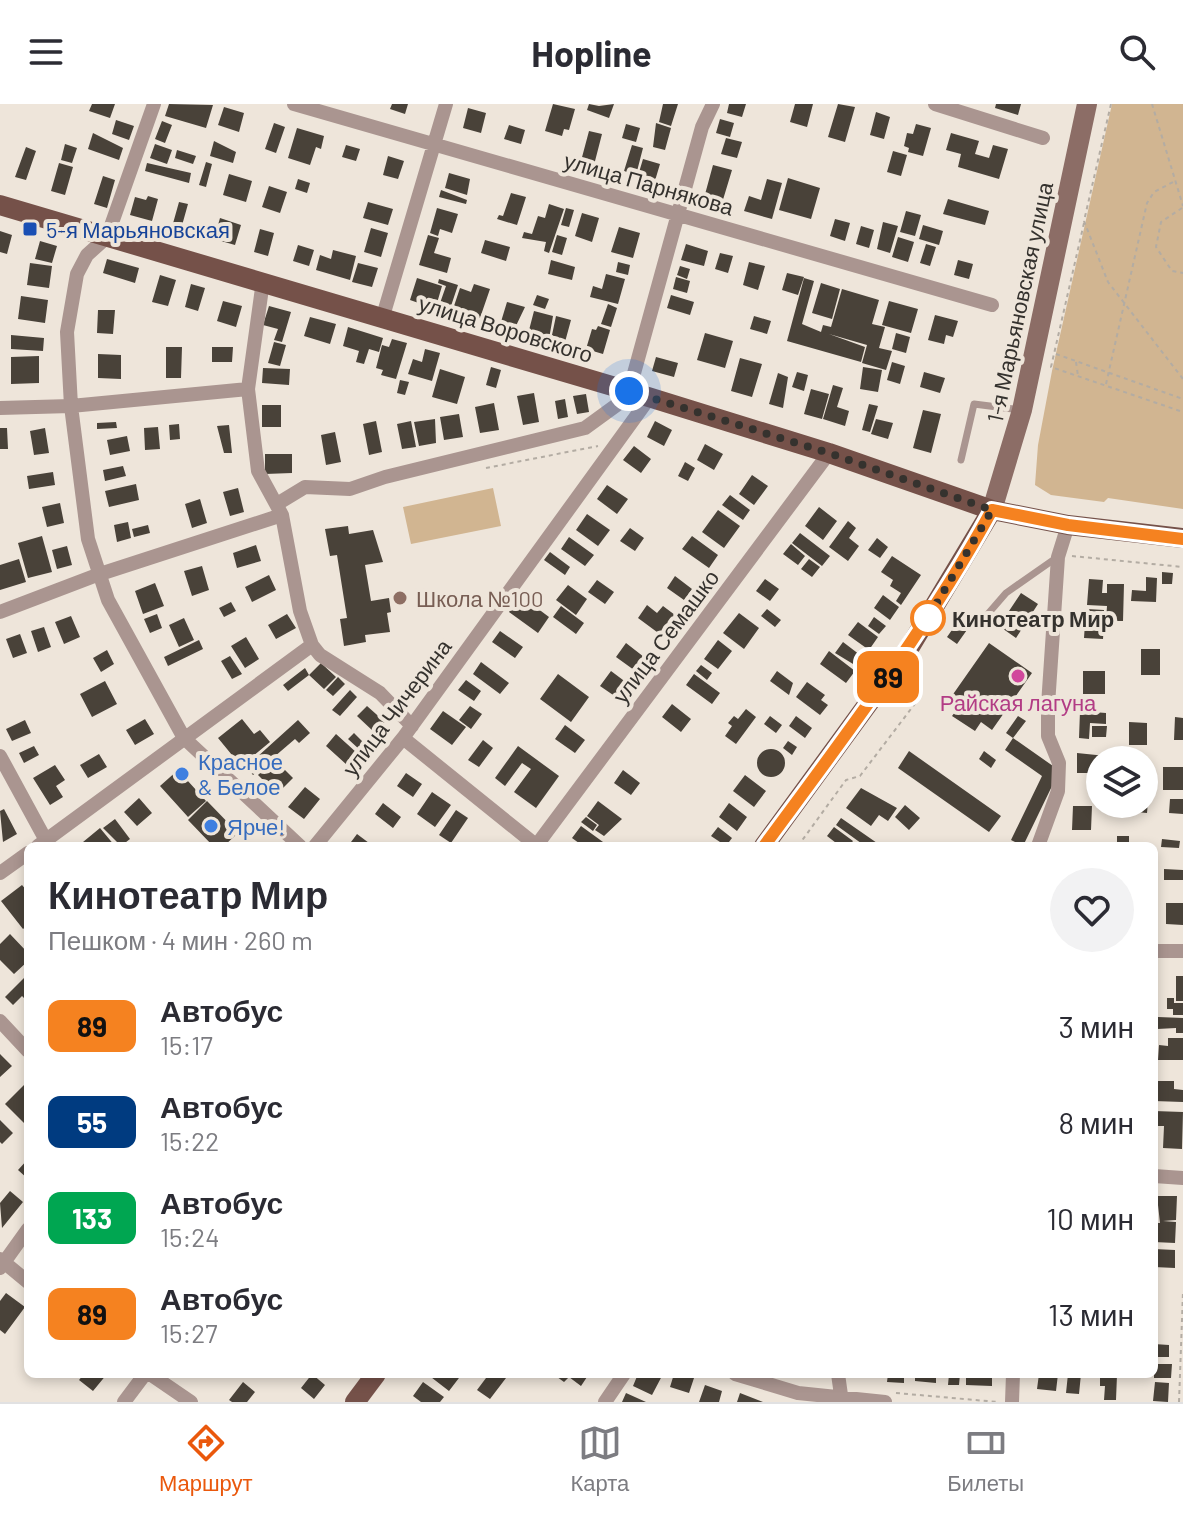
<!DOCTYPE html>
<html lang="ru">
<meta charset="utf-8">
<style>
body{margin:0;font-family:Barlow,sans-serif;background:#f2f2f3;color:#2b2b33;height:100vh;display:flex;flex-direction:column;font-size:30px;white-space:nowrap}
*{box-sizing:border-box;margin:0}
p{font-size:26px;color:#7c7c81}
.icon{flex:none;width:44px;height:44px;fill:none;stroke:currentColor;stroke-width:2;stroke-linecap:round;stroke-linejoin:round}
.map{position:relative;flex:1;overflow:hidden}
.details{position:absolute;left:24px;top:738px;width:1134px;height:536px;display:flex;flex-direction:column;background:#fff;border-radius:12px;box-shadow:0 4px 12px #0003}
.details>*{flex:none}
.badge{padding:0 16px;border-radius:12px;font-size:28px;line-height:52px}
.tools{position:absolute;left:1086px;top:642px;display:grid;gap:16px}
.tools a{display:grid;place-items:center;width:72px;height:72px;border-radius:50%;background:#fff;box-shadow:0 4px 12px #0003;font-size:40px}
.you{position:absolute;width:40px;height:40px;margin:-20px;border:6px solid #fff;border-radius:50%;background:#1a73e8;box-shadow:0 0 0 12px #1a73e833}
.map>.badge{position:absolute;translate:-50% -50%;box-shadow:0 0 0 4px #fff}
.round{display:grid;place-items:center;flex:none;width:84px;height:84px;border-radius:42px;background:#f2f2f3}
.headline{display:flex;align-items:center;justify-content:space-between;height:136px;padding:0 24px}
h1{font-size:38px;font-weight:700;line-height:60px}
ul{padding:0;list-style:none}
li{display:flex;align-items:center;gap:24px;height:96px;padding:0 24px}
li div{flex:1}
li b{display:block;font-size:30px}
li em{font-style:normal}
li .badge{min-width:88px;font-weight:700;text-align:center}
header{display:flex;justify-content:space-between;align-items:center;height:104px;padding:0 24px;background:#fff;font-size:36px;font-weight:700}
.dock{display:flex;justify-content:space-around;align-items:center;height:112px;border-top:2px solid #e1e1e2;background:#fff;font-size:22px;color:#7c7c81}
.dock a{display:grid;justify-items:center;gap:4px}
.dock .active{color:#ea580c}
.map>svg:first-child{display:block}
</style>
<header><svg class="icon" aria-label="menu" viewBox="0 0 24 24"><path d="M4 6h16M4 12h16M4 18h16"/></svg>Hopline<svg class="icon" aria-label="search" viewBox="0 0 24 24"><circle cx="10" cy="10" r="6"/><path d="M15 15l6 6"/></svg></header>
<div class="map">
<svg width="1183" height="1298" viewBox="0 0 1183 1298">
<rect width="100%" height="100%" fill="#eee5da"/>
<path fill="#d1b591" d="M1112,0H1183V405L1108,394L1104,398L1051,391L1035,381L1038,341L1052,267Z
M493,384L501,422L411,440L403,403Z"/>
<path fill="#494239" d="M92,0H115L110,14L89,7Z
M169,0L213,1L206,24L165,12Z
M392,0H408L405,10L390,5Z
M553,0L575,5L569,26L564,25L562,32L545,27Z
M589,0L599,2L614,0L609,14L587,6Z
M663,0H678L671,22L659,18Z
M729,0H746L742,13L727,9Z
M795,0H813L807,23L790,18Z
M838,0L855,3L845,38L828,33Z
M996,0H1021L1018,11L995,4Z
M224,3L244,9L239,28L218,21Z
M468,4L486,9L481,29L463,24Z
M876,8L890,13L884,35L870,31Z
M720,15L734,19L730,33L716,29Z
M116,16L134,22L129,36L112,30Z
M162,17L172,21L165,39L155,35Z
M274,19L285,23L276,49L265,45Z
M656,19L671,24L665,46L653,43Z
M626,20L640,24L636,38L622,34Z
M916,20L931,24L923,52L908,48L909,44L904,42L907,29L913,30Z
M509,21L525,26L521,40L504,35Z
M297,24L324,32L321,45L316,43L310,61L288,54Z
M589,27L602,30L594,61L581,57Z
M93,29L123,44L119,56L88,45Z
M951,29L979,37L975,50L989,54L993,41L1008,45L999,75L958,63L961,50L946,46Z
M726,34L742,38L737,54L721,50Z
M214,37L236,48L233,59L210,52Z
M65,40L77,44L72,59L61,56Z
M155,40L172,46L167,60L150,54Z
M346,41L360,45L356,57L342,53Z
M632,41L643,44L636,71L624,67Z
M26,43L36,47L26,76L15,73Z
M177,46L196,52L193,60L175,54Z
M893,47L907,51L901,72L887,68Z
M388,52L404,57L398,75L383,71Z
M643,55L660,60L654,80L637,75Z
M206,58L212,60L206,83L199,81Z
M59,59L73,63L65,91L51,87Z
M147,59L191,69L189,79L145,67Z
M713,61L732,66L722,99L704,94Z
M449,69L470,75L467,91L445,84Z
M229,70L252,77L246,98L223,91Z
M103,72L115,76L107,104L94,100Z
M788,74L820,84L811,115L779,106Z
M298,75L310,79L307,89L295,85Z
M767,75L782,79L772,115L744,107L749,92L761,96Z
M269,82L287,88L280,109L262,103Z
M441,86L467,96L466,100L439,93Z
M511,89L526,93L517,121L497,115L499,111L503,112Z
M148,92L158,95L152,117L130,111L135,93L146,96Z
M948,95L989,107L985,121L943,110Z
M179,98L188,100L181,125L172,123Z
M368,98L393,105L388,121L363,114Z
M549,100L564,105L549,149L544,147L546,138L522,134L524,128L532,130L538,112L545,114Z
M437,104L458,110L452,129L440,125L438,132L430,129Z
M566,104L574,106L569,123L561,121Z
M906,107L921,111L915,132L900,128Z
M582,109L599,114L592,138L575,132Z
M220,114L241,121L235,141L214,135Z
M835,115L850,119L845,137L830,132Z
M883,118L898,122L890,149L877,145Z
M923,121L943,127L939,141L919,135Z
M861,122L874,126L869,144L856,140Z
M619,123L640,129L633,154L611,148Z
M371,124L388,129L381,153L364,148Z
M260,125L274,129L268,152L254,148Z
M0,127L12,131L7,150L0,148Z
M428,131L439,134L434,149L451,154L447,169L419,161Z
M557,131L567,134L562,151L552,148Z
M898,133L914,138L908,158L892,153Z
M485,136L510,143L506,157L481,149Z
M40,137L57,142L52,159L35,155Z
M686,140L708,147L704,162L681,156Z
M926,140L936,143L930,162L920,159Z
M298,141L314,146L309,162L293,157Z
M333,146L356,152L350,176L316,166L320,151L331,155Z
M720,149L733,152L728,169L715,165Z
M107,155L139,164L135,179L103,169Z
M551,156L575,163L572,176L548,170Z
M958,156L973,160L969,175L954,171Z
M618,158L630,161L628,171L616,168Z
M749,158L765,162L758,186L743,181Z
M30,159L52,162L49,184L27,181Z
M358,159L378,164L372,183L352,178Z
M680,162L690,165L687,175L677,171Z
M787,169L804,173L798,191L782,186Z
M606,170L625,175L618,200L590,193L593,182L602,185Z
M160,171L176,176L168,202L152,198Z
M676,173L690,177L687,189L673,185Z
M417,174L442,182L437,199L432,197L430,203L410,196Z
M804,174L814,177L802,220L821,228L823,221L831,223L842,185L879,196L872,220L885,223L879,244L892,247L886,266L862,259L867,241L829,230L865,243L861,258L787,237Z
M439,175L458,181L450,205L439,202L446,182L438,179Z
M821,179L840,185L832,215L812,209Z
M191,180L205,184L198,207L185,203Z
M474,180L490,185L480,214L453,205L460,184L471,188Z
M537,191L549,195L545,205L533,201Z
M671,191L694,198L690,211L667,204Z
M21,192L48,196L45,219L18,215Z
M223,197L242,202L236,223L217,217Z
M889,197L918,205L911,229L882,221Z
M507,198L525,203L514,226L500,221Z
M608,200L617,204L611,223L601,220Z
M269,202L291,208L282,238L274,236L278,225L263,221Z
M98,206H115L113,230L97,229Z
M534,207L553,212L549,235L528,230Z
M935,211L958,217L953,233L946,231L944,240L928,236Z
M556,212L571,216L565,238L552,231Z
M754,212L771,217L767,230L750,225Z
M310,213L336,220L330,240L304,232Z
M598,222L610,226L603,250L586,245L592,225L596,226Z
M348,223L383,234L379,248L369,245L364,260L356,258L359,247L343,242Z
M705,229L733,237L725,264L697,256Z
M896,229L910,233L906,249L892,245Z
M11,231L44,234L43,247L11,245Z
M392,235L407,239L396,275L381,271L383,266L376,264L382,241L389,243Z
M274,238L286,241L280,262L268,259Z
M166,243H182L181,274H166Z
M212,243H233L232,258H212Z
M425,245L440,249L432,277L408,270L413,255L422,258Z
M98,250L121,251V275L98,274Z
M39,252V279L11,280V253Z
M656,253L678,259L674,273L652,267Z
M740,254L762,260L752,293L731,287Z
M892,258L905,262L900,280L887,276Z
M491,263L501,266L496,284L486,281Z
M863,263L882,266L878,288L860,285Z
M263,264L290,265L289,281L262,279Z
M440,265L465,273L457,300L432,293Z
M797,268L808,271L804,287L792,283Z
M924,268L945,274L940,289L920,283Z
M778,269L788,273L783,304L769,300Z
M400,276L409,278L405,291L397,289Z
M833,281L843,284L837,303L849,307L845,322L823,315Z
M811,285L829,290L822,315L804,310Z
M534,289L539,318L523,321L517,292Z
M586,290L589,308L577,310L573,292Z
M565,295L568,313L558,315L555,297Z
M494,299L499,326L480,329L475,303Z
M869,300L878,302L870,328L862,326Z
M262,301H281V323H262Z
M923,306L941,310L931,349L913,344Z
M459,310L463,333L444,336L440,313Z
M435,315L436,339L419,342L414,318Z
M876,315L893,319L888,335L871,330Z
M376,317L382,348L369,351L363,320Z
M411,317L416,343L402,345L397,320Z
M655,317L672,326L664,342L647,333Z
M116,318L117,324L97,325V319Z
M179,320L180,335L170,336L169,321Z
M229,321L232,349H224L217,322Z
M158,323L160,345L145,346L144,324Z
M0,324H7L8,345H0Z
M45,324L49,349L34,351L30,327Z
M335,328L341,358L326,361L321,331Z
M127,332L130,347L110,351L107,336Z
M705,340L723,350L714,366L697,356Z
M634,342L651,355L641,369L623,356Z
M265,350H292V369L265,370Z
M685,358L695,364L688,377L678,372Z
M123,362L126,372L105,377L103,366Z
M53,368L55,381L29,385L27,372Z
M752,371L768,382L754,401L739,390Z
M136,380L139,396L109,403L105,387Z
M607,381L628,395L617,410L597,395Z
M238,384L244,408L230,412L223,388Z
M730,391L750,406L743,416L722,401Z
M200,395L207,419L192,424L185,400Z
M60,399L64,419L47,423L42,403Z
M819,403L837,417L823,436L805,422Z
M718,406L740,422L724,444L702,428Z
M587,410L610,426L598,442L576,426Z
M848,417L856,424L849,434L859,442L848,457L829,443Z
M128,418L131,434L117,438L114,421Z
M148,421L150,429L134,433L132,425Z
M348,422L349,430L373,426L383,458L365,461L371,497L389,494L391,508L387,509L390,528L365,531L366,538L344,542L340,515L347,514L337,451L330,452L325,425Z
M630,424L644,434L635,447L620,437Z
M800,429L830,452L822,462L792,439Z
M42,432L52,468L28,474L18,439Z
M692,432L718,451L709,464L682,445Z
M569,433L594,451L585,462L561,445Z
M877,434L888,443L880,454L868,446Z
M791,440L805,452L798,461L783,450Z
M256,441L261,457L237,464L233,449Z
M67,442L72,461L57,465L52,446Z
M550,448L570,463L565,471L544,456Z
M892,452L921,471L901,501L896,497L901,489L890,482L893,476L881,468Z
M19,455L26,478L0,486V461Z
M809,455L820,463L812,473L801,465Z
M202,462L209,486L192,492L184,467Z
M1162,468L1173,469L1172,480H1162Z
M269,471L276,486L252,498L245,483Z
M675,472L692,485L684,496L667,484Z
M1146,473L1157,474L1156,498L1131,497L1132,486L1146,487Z
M765,475L779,485L770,497L756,487Z
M1089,475L1103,476L1102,489H1107V480H1124L1123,517H1106L1107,502L1087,501Z
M597,476L614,488L605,500L588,488Z
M155,479L164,502L143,510L135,487Z
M568,481L587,495L576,511L556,496Z
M1021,489L1038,500L1016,534L999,522Z
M883,491L899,503L890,516L874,504Z
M521,492L549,513L538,529L509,508Z
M231,498L236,507L224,513L219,504Z
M647,501L657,509L663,502L675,511L661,531L638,514Z
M561,502L584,519L576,530L553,513Z
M767,505L781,516L775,523L761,512Z
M1087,505L1104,506V518L1086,517Z
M739,509L759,524L744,545L723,529Z
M157,510L162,524L150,529L144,515Z
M287,510L296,524L276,535L268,521Z
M71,512L80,533L64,540L55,518Z
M874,513L886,522L879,530L868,522Z
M184,514L194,536L179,543L169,521Z
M959,516L969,523L957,540L947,533Z
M858,518L878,533L869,546L848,531Z
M1085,519H1104L1103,535L1084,534Z
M44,523L51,543L38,548L31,527Z
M500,527L523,543L515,554L492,538Z
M20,530L27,549L13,554L6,535Z
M246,533L259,555L245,564L231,542Z
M199,536L203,545L168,562L164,553Z
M718,536L732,547L718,565L704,555Z
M843,538L864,554L858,563L835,549Z
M626,539L644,553L634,566L616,553Z
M989,539L1032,569L992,626L981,618L975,627L952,612L959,603L949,596Z
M1141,545H1160V571H1141Z
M107,546L114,560L101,568L93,554Z
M829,547L855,567L846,579L820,560Z
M230,552L242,570L232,575L221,557Z
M481,558L509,579L500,590L473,570Z
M321,559L336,573L324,585L309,571Z
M701,561L712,569L707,576L696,567Z
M305,564L309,571L288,587L283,581Z
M611,567L627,579L616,593L600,582Z
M777,567L793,579L789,591L770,577Z
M1083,567H1105V590H1083Z
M558,570L589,593L571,618L540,595Z
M694,570L720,589L712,600L686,581Z
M338,573L345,580L333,592L326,586Z
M466,576L481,587L474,597L458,586Z
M105,577L117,600L92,613L80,590Z
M807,578L825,591L821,596L828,601L820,611L796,593Z
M350,586L357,593L340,612L332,606Z
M672,600L691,615L681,628L662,613Z
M367,602L385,618L374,628L357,612Z
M470,602L482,610L471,625L459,616Z
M746,605L756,613L736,640L725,632L732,622L728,619L734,612L738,615Z
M443,607L466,623L452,641L430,625Z
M1080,607L1106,609V620L1090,619L1089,635L1079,634Z
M770,612L782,621L776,629L764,620Z
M796,612L812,624L805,634L789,622Z
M1018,612L1026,617L1013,634L1006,629Z
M1175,613L1183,614V636H1174Z
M145,615L154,630L135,641L126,626Z
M242,615L254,630L260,626L270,638L241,662L218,634Z
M25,616L31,629L12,637L6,625Z
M298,616L310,629L299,639L295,635L253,671L246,663Z
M1129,618L1147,619V641H1129Z
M565,621L585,636L575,649L555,635Z
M1092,622H1107L1106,633H1092Z
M354,629L365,640L360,646L348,635Z
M336,630L357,649L347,661L326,642Z
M1013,634L1053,662V680L1023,742L1011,736L1042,672L1005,646Z
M483,636L493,644L479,663L468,656Z
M788,637L797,643L792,651L783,644Z
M34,642L39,651L24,659L19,649Z
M518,642L559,672L536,704L514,688L531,665L522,659L505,682L495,674Z
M757 659a14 14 0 1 1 28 0a14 14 0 1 1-28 0Z
M909,647L1001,712L989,728L898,664Z
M984,647L996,656L991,664L979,655Z
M1077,649L1106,652V656H1100V669H1077Z
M99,650L107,663L88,674L80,661Z
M274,655L293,674L277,690L258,671Z
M55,661L65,676L56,682L63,693L50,701L33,674Z
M1163,663H1183V686H1163Z
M178,666L206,697L188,713L160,682Z
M623,666L640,679L631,691L614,679Z
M406,669L422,680L413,693L397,682Z
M745,671L766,687L754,703L733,687Z
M305,683L320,695L304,715L288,703Z
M861,684L897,704L888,717L879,711L871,722L846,704Z
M432,688L451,701L435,723L417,710Z
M139,694L152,709L137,722L124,708Z
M1170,695H1183V710L1169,709Z
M207,697L238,729L224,742H213L188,716Z
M598,697L622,715L604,732L595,726L599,721L587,712Z
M1144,697H1148L1147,709L1136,708L1137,700H1144Z
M383,699L401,713L393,724L375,710Z
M729,699L747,713L737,727L719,713Z
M905,701L920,714L909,726L895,713Z
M1073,702H1092L1091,726H1072Z
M4,705L17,730L3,738L0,707Z
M456,706L468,714L451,739L439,731Z
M586,713L597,721L593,727L581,718Z
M841,714L877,739L875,742H865L836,721Z
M115,715L130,735L121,742L103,724Z
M581,722L603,738L600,742H583L572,734Z
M718,723L732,734L726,742L711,732Z
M834,723L853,737L849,742H840L827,732Z
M100,724L115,742H87L83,738Z
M357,730L373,742H348Z
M1117,732H1129V742H1117Z
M1162,735L1180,737L1179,744L1161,743Z
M1164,765L1183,766V776H1164Z
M22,781L28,788L25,802L28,821L23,825L1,797Z
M1166,799H1183V821L1166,820Z
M10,830L28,849V857L14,870L0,856V840Z
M28,870V898L22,892L13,901L5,893Z
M1176,872H1183V897H1176Z
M1167,894H1174V899H1183V911H1173V905H1167Z
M1158,913L1183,914V929H1176V924L1157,925Z
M1168,934H1183V956H1158L1159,941L1168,942Z
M0,950L12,962L0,973Z
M1155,977H1174V985L1183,986V998L1154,997Z
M25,980L28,1016L25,1020L5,1000Z
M1154,1007L1183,1008L1182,1045L1163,1044L1164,1022H1154Z
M0,1016L13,1029L2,1040L0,1038Z
M28,1055V1075L18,1066Z
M10,1087L23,1098L2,1124L0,1099Z
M1157,1092H1177L1176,1116L1163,1117L1176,1118L1175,1139L1154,1138V1119H1160Z
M1154,1145L1175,1146V1164L1154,1163Z
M6,1189L25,1203L5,1230L0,1226V1197Z
M1154,1240L1169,1241V1253H1154Z
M1154,1260H1172L1171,1274H1154Z
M84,1270H107L93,1287L79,1276Z
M312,1270L325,1281L314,1295L301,1284Z
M427,1270H462L449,1287Z
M489,1270L506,1274L490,1295L477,1286Z
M553,1270H589L581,1282L569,1273L564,1278Z
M638,1270H663L652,1291L633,1282Z
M674,1270L694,1274L689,1289L670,1283Z
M888,1270H904V1279L887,1278Z
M915,1270H936V1279L915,1277Z
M949,1270H960L959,1281H948Z
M966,1270H992V1282L966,1281Z
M1039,1270H1058L1056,1287L1037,1285Z
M1068,1270H1081L1079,1290L1066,1289Z
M1100,1270L1117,1271L1116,1296H1104L1105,1282H1100Z
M243,1278L255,1288L247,1298H232L229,1296Z
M423,1278L444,1293L440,1298H421L413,1292Z
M1155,1278L1169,1279L1168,1298L1153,1297Z
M705,1281L722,1287L719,1298H699Z
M626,1289L646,1298H622Z
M740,1289L763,1298H737Z"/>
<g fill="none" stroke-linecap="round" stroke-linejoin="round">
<path stroke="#b3aca3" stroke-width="2" stroke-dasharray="4 4" stroke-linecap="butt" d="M1111,0L1084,117L1108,178L1183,275
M1152,0L1183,102
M1182,104L1161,118L1156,143L1172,167L1183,169
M1084,119L1051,263L1183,308
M1056,250L1183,295
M1076,258L1078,272
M1106,280L1147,99L1154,88L1175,77
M486,364L598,342
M1072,452L1183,463
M798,742L846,676L860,672L917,597
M896,1289L998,1298
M1179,1298L1183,1188"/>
<path stroke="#aa9590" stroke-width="7" d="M961,356L974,300L1021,306
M980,519L1006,489L1056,454"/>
<path stroke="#aa9590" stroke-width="14" d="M154,0L107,133L87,151L77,170L67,228L71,302L88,435L108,496L184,634L300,742
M294,0L992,201
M935,0L1043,34
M263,177L248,285L258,367L282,411L300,507L312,541L320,551L380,589L412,622
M383,212L446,0
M0,304L71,302L248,285
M277,400L305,383L350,385L385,373L585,324L618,300L633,273L702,23L713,0
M0,508L97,471L282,411
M403,634L537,742
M0,652L49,742
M38,742L312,541
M315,742L403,634L650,293
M536,742L829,349
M1038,742L1058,687L1059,659L1048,632V601L1058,453L1068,421
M0,769L28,749
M1154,847H1183
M0,917L28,947
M1154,1072L1183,1074
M0,1155L28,1178
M0,1164L28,1125
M150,1270L191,1298
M735,1270L798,1289L885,1298
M838,1270L842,1298
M124,1298L145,1270
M605,1298L624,1270
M1012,1298L1013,1270"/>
<path stroke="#8c6d66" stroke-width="20" d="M992,406L1022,306L1087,0"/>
<path stroke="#755149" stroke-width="20" d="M0,101L629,287L829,349L992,406L1068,421L1183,434
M764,742L911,541L992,406
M355,1298L376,1270"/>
</g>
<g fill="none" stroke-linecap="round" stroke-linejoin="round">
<g stroke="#fff" stroke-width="18">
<path id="line" d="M764,742C845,632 927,525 992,406L1068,421L1183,435"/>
</g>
<use href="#line" stroke="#f58220" stroke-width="12"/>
<path stroke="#35322e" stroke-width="8" stroke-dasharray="0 14.4" d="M629,287L829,349L992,406L928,514"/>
</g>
<rect fill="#1a4fb4" stroke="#eee5da" stroke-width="3" x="22" y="117" width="16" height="16" rx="4"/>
<circle fill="#8d6e63" stroke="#eee5da" stroke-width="3" cx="400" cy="494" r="8"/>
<circle fill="#fff" stroke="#f58220" stroke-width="4" cx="928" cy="514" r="16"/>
<circle fill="#d1479c" stroke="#eee5da" stroke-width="3" cx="1018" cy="572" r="8"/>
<g fill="#3f7fe0" stroke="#eee5da" stroke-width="3">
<circle cx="182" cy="670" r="8"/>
<circle cx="211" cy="722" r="8"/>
</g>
<g text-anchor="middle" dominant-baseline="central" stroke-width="8" stroke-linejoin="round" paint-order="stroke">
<g font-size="22" fill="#35322e" stroke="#eee5da">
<text transform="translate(649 79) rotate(16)">улица Парнякова</text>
<text transform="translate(1019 198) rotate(-78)">1-я Марьяновская улица</text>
<text transform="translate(506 224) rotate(17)">улица Воровского</text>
<text transform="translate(665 532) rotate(-53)">улица Семашко</text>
<text transform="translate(396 603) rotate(-53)">улица Чичерина</text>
</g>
<g font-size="22" fill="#164399" stroke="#eee5da" text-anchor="start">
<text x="46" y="125">5-я Марьяновская</text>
</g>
<g font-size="22" fill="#785e54" stroke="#eee5da" text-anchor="start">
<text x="416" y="494">Школа №100</text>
</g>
<g font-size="22" font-weight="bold" fill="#35322e" stroke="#eee5da" text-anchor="start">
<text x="952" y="514">Кинотеатр Мир</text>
</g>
<g font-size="22" fill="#b23c85" stroke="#eee5da">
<text x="1018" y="598">Райская лагуна</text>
</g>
<g font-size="22" fill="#366cbe" stroke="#eee5da" text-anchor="start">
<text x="198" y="657">Красное<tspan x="198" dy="25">&amp; Белое</tspan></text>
<text x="227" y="722">Ярче!</text>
</g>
</g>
</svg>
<div class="tools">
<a><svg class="icon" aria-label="layers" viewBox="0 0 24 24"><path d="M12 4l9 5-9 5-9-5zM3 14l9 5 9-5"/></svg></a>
</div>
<div class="you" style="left:629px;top:287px"></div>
<b class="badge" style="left:888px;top:573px;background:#f58220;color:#111">89</b>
<section class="details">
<div class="headline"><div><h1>Кинотеатр Мир</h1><p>Пешком · 4 мин · 260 m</p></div><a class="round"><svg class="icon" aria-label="heart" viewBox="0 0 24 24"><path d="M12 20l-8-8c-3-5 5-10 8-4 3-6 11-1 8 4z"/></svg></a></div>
<ul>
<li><span class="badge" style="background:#f58220;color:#111">89</span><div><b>Автобус</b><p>15:17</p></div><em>3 мин</em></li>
<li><span class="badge" style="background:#003b80;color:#fff">55</span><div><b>Автобус</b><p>15:22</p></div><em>8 мин</em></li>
<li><span class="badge" style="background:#00a651;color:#fff">133</span><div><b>Автобус</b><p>15:24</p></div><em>10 мин</em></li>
<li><span class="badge" style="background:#f58220;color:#111">89</span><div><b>Автобус</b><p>15:27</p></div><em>13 мин</em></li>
</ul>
</section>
</div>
<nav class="dock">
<a class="active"><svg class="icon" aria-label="directions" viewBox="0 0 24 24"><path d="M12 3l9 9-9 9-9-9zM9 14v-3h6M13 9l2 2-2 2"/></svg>Маршрут</a>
<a><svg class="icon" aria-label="map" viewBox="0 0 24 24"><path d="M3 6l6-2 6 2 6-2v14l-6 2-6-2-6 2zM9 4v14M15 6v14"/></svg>Карта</a>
<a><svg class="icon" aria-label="tickets" viewBox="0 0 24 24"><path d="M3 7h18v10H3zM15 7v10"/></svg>Билеты</a>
</nav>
